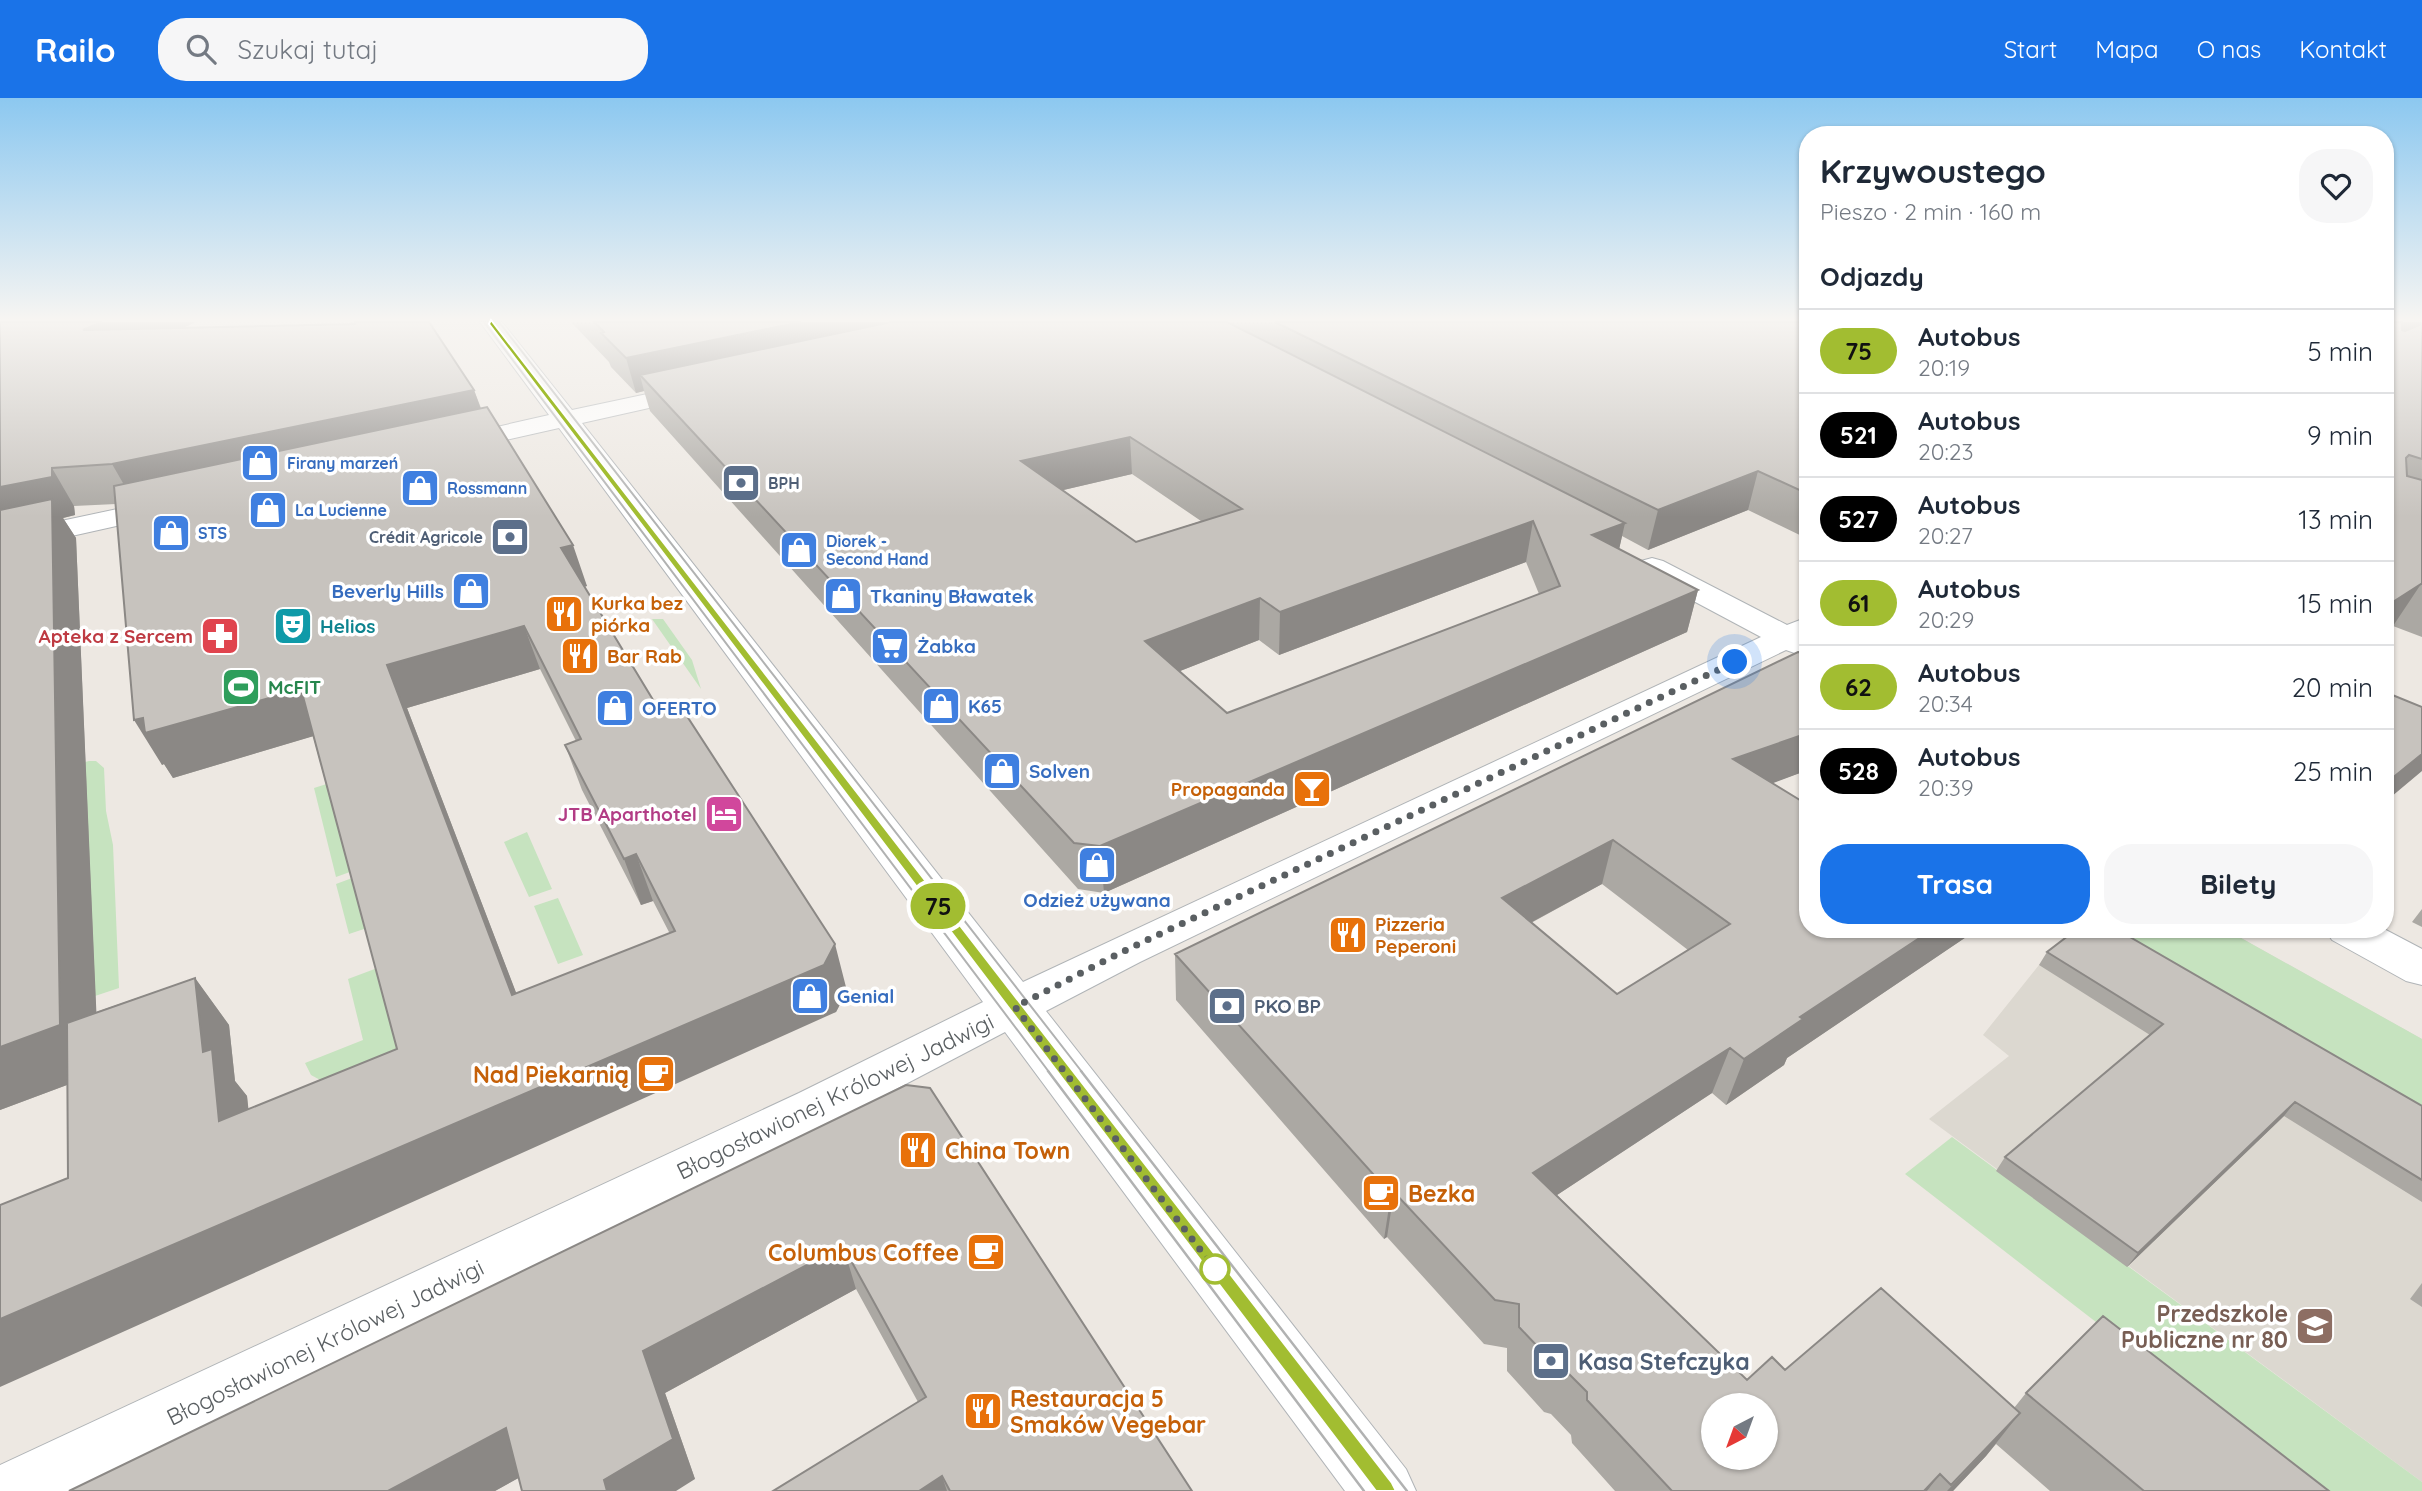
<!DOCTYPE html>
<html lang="pl">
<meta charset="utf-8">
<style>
body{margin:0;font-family:Quicksand,sans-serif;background:#f6f6f7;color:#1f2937;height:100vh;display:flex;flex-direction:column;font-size:26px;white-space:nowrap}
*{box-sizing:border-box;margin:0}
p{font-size:23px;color:#747a83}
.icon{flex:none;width:38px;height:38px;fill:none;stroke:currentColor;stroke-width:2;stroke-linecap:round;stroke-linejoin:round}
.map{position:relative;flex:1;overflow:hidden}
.details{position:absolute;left:1799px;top:28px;width:595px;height:812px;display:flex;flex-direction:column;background:#fff;border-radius:28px;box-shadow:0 2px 5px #0004}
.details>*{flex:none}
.badge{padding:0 14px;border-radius:23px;font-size:24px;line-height:46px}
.needle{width:46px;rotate:221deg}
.controls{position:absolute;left:1701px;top:1295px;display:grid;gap:14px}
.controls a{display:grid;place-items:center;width:77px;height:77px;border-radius:50%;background:#fff;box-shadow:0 2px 5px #0004;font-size:35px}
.you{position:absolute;width:35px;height:35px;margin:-18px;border:5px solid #fff;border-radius:50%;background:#1a73e8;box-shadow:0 0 0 10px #1a73e833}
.map>.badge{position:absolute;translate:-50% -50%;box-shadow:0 0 0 4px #fff}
h2{padding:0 21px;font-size:26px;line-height:63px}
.round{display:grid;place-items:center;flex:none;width:74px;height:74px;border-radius:28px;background:#f6f6f7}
.summary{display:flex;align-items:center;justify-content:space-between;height:119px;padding:0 21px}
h1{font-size:33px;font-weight:800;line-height:52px}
.cta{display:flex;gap:14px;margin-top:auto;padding:14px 21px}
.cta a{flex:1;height:80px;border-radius:28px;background:#1a73e8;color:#fff;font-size:28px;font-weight:800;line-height:80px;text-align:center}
.cta a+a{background:#f6f6f7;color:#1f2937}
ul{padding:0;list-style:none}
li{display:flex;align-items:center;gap:21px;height:84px;padding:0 21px;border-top:2px solid #e0e1e3}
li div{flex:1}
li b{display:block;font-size:26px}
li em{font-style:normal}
li .badge{min-width:77px;font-weight:700;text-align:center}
header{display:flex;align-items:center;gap:42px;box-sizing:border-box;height:98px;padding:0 35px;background:#1a73e8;color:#fff}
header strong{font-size:33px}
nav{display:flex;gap:38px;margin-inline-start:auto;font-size:24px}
.search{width:490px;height:63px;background:#f6f6f7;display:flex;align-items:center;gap:18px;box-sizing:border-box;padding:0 24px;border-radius:28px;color:#747a83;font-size:26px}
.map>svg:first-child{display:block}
</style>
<header>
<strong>Railo</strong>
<div class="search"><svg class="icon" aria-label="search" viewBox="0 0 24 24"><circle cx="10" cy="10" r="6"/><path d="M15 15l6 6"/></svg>Szukaj tutaj</div>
<nav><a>Start</a><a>Mapa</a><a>O nas</a><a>Kontakt</a></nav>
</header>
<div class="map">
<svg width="2422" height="1393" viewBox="0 0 2422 1393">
<rect width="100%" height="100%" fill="#ede8e2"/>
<path fill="#dcd8d0" d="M2087,831H2225L2422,941V1384L1929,1021L2009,958L1983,937L2039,867Z"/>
<path fill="#c6e3bf" d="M652,521H663L692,562L701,591Z
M89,663H96L104,670L106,713L113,747L119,890L95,898L0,687Z
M336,683L361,770L336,779L314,690Z
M527,734L552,791L529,799L504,744Z
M363,776L376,827L349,836L336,786Z
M558,800L583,857L558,866L534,808Z
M2087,831H2225L2422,941V1029Z
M388,866L413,958L322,983L311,977L305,965L363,942L348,881Z
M1952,1039L2422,1384V1393H2314L1905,1076Z"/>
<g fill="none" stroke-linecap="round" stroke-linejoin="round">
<g stroke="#b0b4b7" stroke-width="2">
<path id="minor" d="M480,224H502L572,312L699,285L707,287L711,292L707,297L582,325L1023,884L1761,539L1641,475L1637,469L1641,463L1652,460L1663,463L1787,527L1808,519V557L1803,558L1786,552L1140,864L1046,913L1406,1371L1416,1393H1345L1005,934L835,1023L82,1393H0V1367L799,995L983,904L559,330L453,354L444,351L440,346L444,341L549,317Z
M169,400L179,402L183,408L179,414L0,454V436Z
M2325,831H2384L2422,851V887L2406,883L2332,842Z"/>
</g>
<use href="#minor" fill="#fff" fill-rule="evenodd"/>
<path stroke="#b1b2b2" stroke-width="2" d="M484,224L1049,974
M499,224L1082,974"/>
<path stroke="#b1b2b2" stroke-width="2.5" d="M1048,973L1364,1393
M1081,973L1407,1393"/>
</g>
<path fill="#aba8a3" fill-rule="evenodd" d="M0,224H196L183,230L351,226L350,224H429L474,292L481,310L587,488L584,489L661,615L847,893L836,914L68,1080L67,987L0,1012ZM116,406L162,667L164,666L173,680L313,638L397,951L248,1011L247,998L235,983L229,927L195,880L96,914L76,440L63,420L75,417L74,408ZM540,571L576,643L565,647L582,692L641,807L653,803L670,836L516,895L407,610Z
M571,224H1808V441L1748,412L1648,452L1622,438L1619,451L1698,492L1687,534L1104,795L1078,791L650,313L644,293L636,295L611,269L609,264ZM1132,376L1201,423L1136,444L1063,392ZM1526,464L1539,496L1227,615L1180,573L1259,542L1279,557Z
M2385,224H2422V539L2393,528L2385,533Z
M1808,555V672L1772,685L1808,831H1978L1787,960L1784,967L1726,1007L1712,995L1557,1097L1747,1282L1785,1272L2014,1310L2026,1295L2329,1393H2050L1996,1346L1986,1358L1953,1393H1615L1572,1345L1571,1337L1551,1316L1544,1314L1507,1273V1250L1484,1246L1387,1139L1384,1141L1176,902L1175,856ZM1602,786L1688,852L1617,896L1531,825Z
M2422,811V829L2412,824Z
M2047,854L2422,1008V1104L2284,1018L2127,1169L1996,1073L2005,1059L2150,937L2039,867Z
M906,987L1192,1393H773L918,1304L856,1191L665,1295L695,1381L518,1380L495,1393H69Z
M2422,1185V1209L2410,1201Z"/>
<path fill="#8b8885" d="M102,224H196L101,266L83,232Z
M801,224H961L640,277L644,293L636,295L626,260Z
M2396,224H2422V230L2385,245Z
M474,292L487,328L134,404L112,366Z
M1130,339L1132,376L1025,401L1021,363Z
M52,370L74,408L75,417L63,420L76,440L99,975L0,1012V1015V389Z
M1758,373L1748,412L1648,452L1658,412Z
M1533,423L1526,464L1279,557L1280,514Z
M1625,425L1616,465L1592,437Z
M573,447L587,488L575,491L561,450Z
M2421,486L2393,528L2385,533V509Z
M1698,492L1687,534L1104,795L1100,748Z
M1260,500L1259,542L1147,586L1145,543Z
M524,528L540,571L407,610L535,944L512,897L387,567Z
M301,591L324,635L173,680L164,666L162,667L134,622Z
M1808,635V672L1720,705L1733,661Z
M2422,656V673L2385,704V686Z
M1613,742L1602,786L1493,845L1502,800Z
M636,756L653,803L641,807L624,761Z
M1933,831H1978L1787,960L1784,967L1726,1007L1744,961L1800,919Z
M835,846L847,893L836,914L0,1289V1221Z
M195,880L229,927L235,983L247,998L255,1070L219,1023L203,954Z
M1730,950L1712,995L1522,1120L1533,1075Z
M2295,1004L2284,1018L2127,1169L2138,1155Z
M1394,1094L1387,1139L1384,1141L1391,1096Z
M843,1148L856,1191L665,1295L695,1381L676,1393H607L604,1382L643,1253Z
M2020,1315L1986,1358L1953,1393H1947Z
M506,1330L535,1371L495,1393H388Z
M1940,1376L1927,1393H1924Z
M942,1378L947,1393H919Z"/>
<path fill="#c7c3be" stroke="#8b8885" stroke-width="2" fill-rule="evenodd" d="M0,224H102L83,232L355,226V224H429L474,292L112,366L52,370V379L0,389Z
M594,224H801L626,260L601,235L604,234Z
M891,224H1227L1625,425L1592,437L1698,492L1100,748L1074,745L640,277ZM1130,339L1242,411L1136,444L1021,363ZM1533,423L1560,488L1227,615L1145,543L1260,500L1280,514Z
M1275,224H1808V396L1758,373L1658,412Z
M2385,224H2402V232L2405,233L2422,226V361L2409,357L2406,360L2407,378L2422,382V486H2421L2385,509V421L2392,417L2385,414Z
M487,309L573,447L561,450L661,615L681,609L835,846L824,867L0,1221V1107L68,1080L67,925L195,880L203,954L212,951L219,1023L397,951L301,591L145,635L143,620L134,622L114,388ZM524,528L581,641L565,647L624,761L636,756L675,833L512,897L387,567Z
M52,401L60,927L0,949V412Z
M1798,554L1808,555V635L1733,661L1808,707V831H1933L1800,919L1803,921L1744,961L1730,950L1533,1075L1747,1282L1772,1259L1785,1272L1881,1190L2020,1315L1951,1387L1940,1376L1924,1393H1672L1587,1302V1294L1565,1272L1559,1271L1519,1229V1206L1495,1202L1394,1094L1391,1096L1175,856ZM1613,742L1730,826L1617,896L1502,800ZM1713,1307H1766V1360H1713Z
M2385,594L2422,609V656L2385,686Z
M2077,831H2116L2422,1008V1082L2295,1004L2138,1155L2005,1059L2163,926L2047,854Z
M906,987L930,990L1192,1393H950L942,1378L919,1393H773L926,1299L843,1148L643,1253L673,1341L604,1382L607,1393H522L506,1330L388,1393H69Z
M2103,1218L2329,1393H2144L2026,1295Z"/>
<linearGradient id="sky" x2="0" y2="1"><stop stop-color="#8cc8f0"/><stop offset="0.53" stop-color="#f7f5f2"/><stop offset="1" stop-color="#f7f5f2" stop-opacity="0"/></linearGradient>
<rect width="2422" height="419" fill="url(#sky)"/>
<path fill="#a2bd31" stroke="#fff" stroke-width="2" d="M491,222L1392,1385L1396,1393H1376L489,226Z"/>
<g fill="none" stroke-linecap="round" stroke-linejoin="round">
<path stroke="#5a5f62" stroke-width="7" stroke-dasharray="0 12.6" d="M1215,1171L1015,909L1124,853L1735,564"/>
</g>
<defs>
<g id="shop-square" transform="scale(2.0125)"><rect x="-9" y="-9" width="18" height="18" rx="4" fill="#3f7fe0" stroke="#fff"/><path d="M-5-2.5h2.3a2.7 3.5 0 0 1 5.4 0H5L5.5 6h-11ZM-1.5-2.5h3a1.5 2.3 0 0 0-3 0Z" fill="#fff"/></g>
<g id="bank-square" transform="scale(2.0125)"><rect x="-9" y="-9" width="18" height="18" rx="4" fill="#5c6f8a" stroke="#fff"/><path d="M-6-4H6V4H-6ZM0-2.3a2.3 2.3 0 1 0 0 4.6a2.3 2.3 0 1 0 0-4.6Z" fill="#fff"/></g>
<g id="restaurant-square" transform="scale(2.0125)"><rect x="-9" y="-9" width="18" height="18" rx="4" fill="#e8710a" stroke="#fff"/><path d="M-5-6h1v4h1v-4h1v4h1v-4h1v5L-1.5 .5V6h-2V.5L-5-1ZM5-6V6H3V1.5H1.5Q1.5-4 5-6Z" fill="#fff"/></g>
<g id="theatre-square" transform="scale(2.0125)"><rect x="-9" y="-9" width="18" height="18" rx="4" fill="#0f9aa8" stroke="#fff"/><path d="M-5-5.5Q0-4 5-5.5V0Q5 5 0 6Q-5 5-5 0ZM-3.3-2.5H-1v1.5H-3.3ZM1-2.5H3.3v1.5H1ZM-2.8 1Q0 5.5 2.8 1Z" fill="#fff"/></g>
<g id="pharmacy-square" transform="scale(2.0125)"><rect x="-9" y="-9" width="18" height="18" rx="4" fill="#e0444e" stroke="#fff"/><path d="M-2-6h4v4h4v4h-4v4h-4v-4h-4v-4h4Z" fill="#fff"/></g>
<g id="supermarket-square" transform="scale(2.0125)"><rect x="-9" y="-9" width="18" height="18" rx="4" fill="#3f7fe0" stroke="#fff"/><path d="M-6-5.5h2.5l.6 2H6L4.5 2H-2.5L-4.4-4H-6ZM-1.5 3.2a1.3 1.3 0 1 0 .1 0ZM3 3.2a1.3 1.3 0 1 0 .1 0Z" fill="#fff"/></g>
<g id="stadium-square" transform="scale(2.0125)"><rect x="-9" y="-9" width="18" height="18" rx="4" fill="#2e9e5b" stroke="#fff"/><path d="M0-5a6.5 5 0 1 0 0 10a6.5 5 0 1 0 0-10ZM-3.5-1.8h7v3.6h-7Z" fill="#fff"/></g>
<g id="bar-square" transform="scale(2.0125)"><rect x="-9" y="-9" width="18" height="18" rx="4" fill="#e8710a" stroke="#fff"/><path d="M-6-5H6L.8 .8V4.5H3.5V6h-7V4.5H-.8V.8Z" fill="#fff"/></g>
<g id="hotel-square" transform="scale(2.0125)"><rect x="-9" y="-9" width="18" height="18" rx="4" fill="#d1479c" stroke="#fff"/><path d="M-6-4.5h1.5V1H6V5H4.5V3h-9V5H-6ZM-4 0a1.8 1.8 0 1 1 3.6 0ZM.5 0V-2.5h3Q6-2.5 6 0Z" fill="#fff"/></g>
<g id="cafe-square" transform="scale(2.0125)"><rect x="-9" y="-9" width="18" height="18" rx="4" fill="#e8710a" stroke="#fff"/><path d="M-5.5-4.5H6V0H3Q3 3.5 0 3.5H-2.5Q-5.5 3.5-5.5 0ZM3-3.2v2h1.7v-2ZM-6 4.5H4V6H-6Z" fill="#fff"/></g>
<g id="school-square" transform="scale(2.0125)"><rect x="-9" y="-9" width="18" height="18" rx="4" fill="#8d6e63" stroke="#fff"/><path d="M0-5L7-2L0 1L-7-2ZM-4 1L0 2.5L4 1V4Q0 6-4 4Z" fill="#fff"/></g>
</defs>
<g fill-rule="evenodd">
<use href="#shop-square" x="260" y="365"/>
<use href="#bank-square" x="741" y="385"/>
<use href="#shop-square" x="420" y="390"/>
<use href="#shop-square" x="268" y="412"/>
<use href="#shop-square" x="171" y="435"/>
<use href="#bank-square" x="510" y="439"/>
<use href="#shop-square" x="799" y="452"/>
<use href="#shop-square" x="471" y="493"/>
<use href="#shop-square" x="843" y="498"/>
<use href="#restaurant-square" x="564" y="516"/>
<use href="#theatre-square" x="293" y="528"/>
<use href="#pharmacy-square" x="220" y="538"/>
<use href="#supermarket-square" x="890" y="548"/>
<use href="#restaurant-square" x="580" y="558"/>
<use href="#stadium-square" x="241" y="589"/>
<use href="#shop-square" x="941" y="608"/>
<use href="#shop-square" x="615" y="610"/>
<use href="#shop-square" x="1002" y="673"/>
<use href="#bar-square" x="1312" y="691"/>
<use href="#hotel-square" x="724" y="716"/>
<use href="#shop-square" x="1097" y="767"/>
<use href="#restaurant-square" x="1348" y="837"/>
<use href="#shop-square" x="810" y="898"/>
<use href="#bank-square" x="1227" y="908"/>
<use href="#cafe-square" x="656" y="976"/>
<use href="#restaurant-square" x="918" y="1052"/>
<use href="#cafe-square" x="1381" y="1095"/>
<use href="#cafe-square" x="986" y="1154"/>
<use href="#school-square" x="2315" y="1228"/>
<use href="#bank-square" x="1551" y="1263"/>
<use href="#restaurant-square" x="983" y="1313"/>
</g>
<circle fill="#fff" stroke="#a2bd31" stroke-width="3.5" cx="1215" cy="1171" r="14"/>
<g text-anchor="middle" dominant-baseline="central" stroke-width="7" stroke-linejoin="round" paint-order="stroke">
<g font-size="16" font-weight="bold" fill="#366cbe" stroke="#fff" text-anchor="start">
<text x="287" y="365">Firany marzeń</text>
<text x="447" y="390">Rossmann</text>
<text x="295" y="412">La Lucienne</text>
<text x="198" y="435">STS</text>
<text x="826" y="443">Diorek -<tspan x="826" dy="18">Second Hand</tspan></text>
</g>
<g font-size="16" font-weight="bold" fill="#4e5e75" stroke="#fff" text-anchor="start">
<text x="768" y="385">BPH</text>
<text x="483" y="439" text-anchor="end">Crédit Agricole</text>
</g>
<g font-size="19" font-weight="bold" fill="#366cbe" stroke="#fff" text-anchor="start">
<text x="444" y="493" text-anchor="end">Beverly Hills</text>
<text x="870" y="498">Tkaniny Bławatek</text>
<text x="917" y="548">Żabka</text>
<text x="968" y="608">K65</text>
<text x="642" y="610">OFERTO</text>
<text x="1029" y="673">Solven</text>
<text x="1097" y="802" text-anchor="middle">Odzież używana</text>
<text x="837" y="898">Genial</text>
</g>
<g font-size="19" font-weight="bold" fill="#c56008" stroke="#fff" text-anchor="start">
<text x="591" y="505">Kurka bez<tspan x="591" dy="22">piórka</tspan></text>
<text x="607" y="558">Bar Rab</text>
<text x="1285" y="691" text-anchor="end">Propaganda</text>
<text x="1375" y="826">Pizzeria<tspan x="1375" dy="22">Peperoni</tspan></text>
</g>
<g font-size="19" font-weight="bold" fill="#0d838f" stroke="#fff" text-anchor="start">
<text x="320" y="528">Helios</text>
</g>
<g font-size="19" font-weight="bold" fill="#be3a42" stroke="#fff" text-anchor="end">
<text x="193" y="538">Apteka z Sercem</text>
</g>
<g font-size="19" font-weight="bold" fill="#27864d" stroke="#fff" text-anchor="start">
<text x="268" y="589">McFIT</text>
</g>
<g font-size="19" font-weight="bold" fill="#b23c85" stroke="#fff" text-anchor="end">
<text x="697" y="716">JTB Aparthotel</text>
</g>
<g font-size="19" font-weight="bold" fill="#4e5e75" stroke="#fff" text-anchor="start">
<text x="1254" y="908">PKO BP</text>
</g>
<g font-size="23" font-weight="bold" fill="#c56008" stroke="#fff" text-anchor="start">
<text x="629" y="976" text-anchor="end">Nad Piekarnią</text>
<text x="945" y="1052">China Town</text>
<text x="1408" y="1095">Bezka</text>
<text x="959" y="1154" text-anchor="end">Columbus Coffee</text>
<text x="1010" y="1300">Restauracja 5<tspan x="1010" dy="26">Smaków Vegebar</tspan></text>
</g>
<g font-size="23" fill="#5a5f62" stroke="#fff">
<text transform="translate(835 998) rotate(-26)">Błogosławionej Królowej Jadwigi</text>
<text transform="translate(325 1244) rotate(-26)">Błogosławionej Królowej Jadwigi</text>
</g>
<g font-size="23" font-weight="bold" fill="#785e54" stroke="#fff" text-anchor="end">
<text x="2288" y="1215">Przedszkole<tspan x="2288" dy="26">Publiczne nr 80</tspan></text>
</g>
<g font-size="23" font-weight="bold" fill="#4e5e75" stroke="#fff" text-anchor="start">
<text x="1578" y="1263">Kasa Stefczyka</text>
</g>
</g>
</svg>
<div class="controls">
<a><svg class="needle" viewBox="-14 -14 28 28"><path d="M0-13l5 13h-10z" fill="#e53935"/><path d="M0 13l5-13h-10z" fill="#747a83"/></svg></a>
</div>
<div class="you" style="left:1735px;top:564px"></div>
<b class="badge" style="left:938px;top:808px;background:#a2bd31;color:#111">75</b>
<section class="details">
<div class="summary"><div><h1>Krzywoustego</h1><p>Pieszo · 2 min · 160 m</p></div><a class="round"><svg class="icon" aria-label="heart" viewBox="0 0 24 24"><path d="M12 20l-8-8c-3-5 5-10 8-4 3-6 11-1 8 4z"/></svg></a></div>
<h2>Odjazdy</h2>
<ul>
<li><span class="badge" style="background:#a2bd31;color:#111">75</span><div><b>Autobus</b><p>20:19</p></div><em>5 min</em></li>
<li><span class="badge" style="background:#000;color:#fff">521</span><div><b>Autobus</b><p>20:23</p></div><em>9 min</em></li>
<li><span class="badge" style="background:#000;color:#fff">527</span><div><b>Autobus</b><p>20:27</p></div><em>13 min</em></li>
<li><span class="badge" style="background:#a2bd31;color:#111">61</span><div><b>Autobus</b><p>20:29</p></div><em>15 min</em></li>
<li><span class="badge" style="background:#a2bd31;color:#111">62</span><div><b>Autobus</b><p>20:34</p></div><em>20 min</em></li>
<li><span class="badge" style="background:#000;color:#fff">528</span><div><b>Autobus</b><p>20:39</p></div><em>25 min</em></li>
</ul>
<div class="cta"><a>Trasa</a><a>Bilety</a></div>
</section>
</div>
